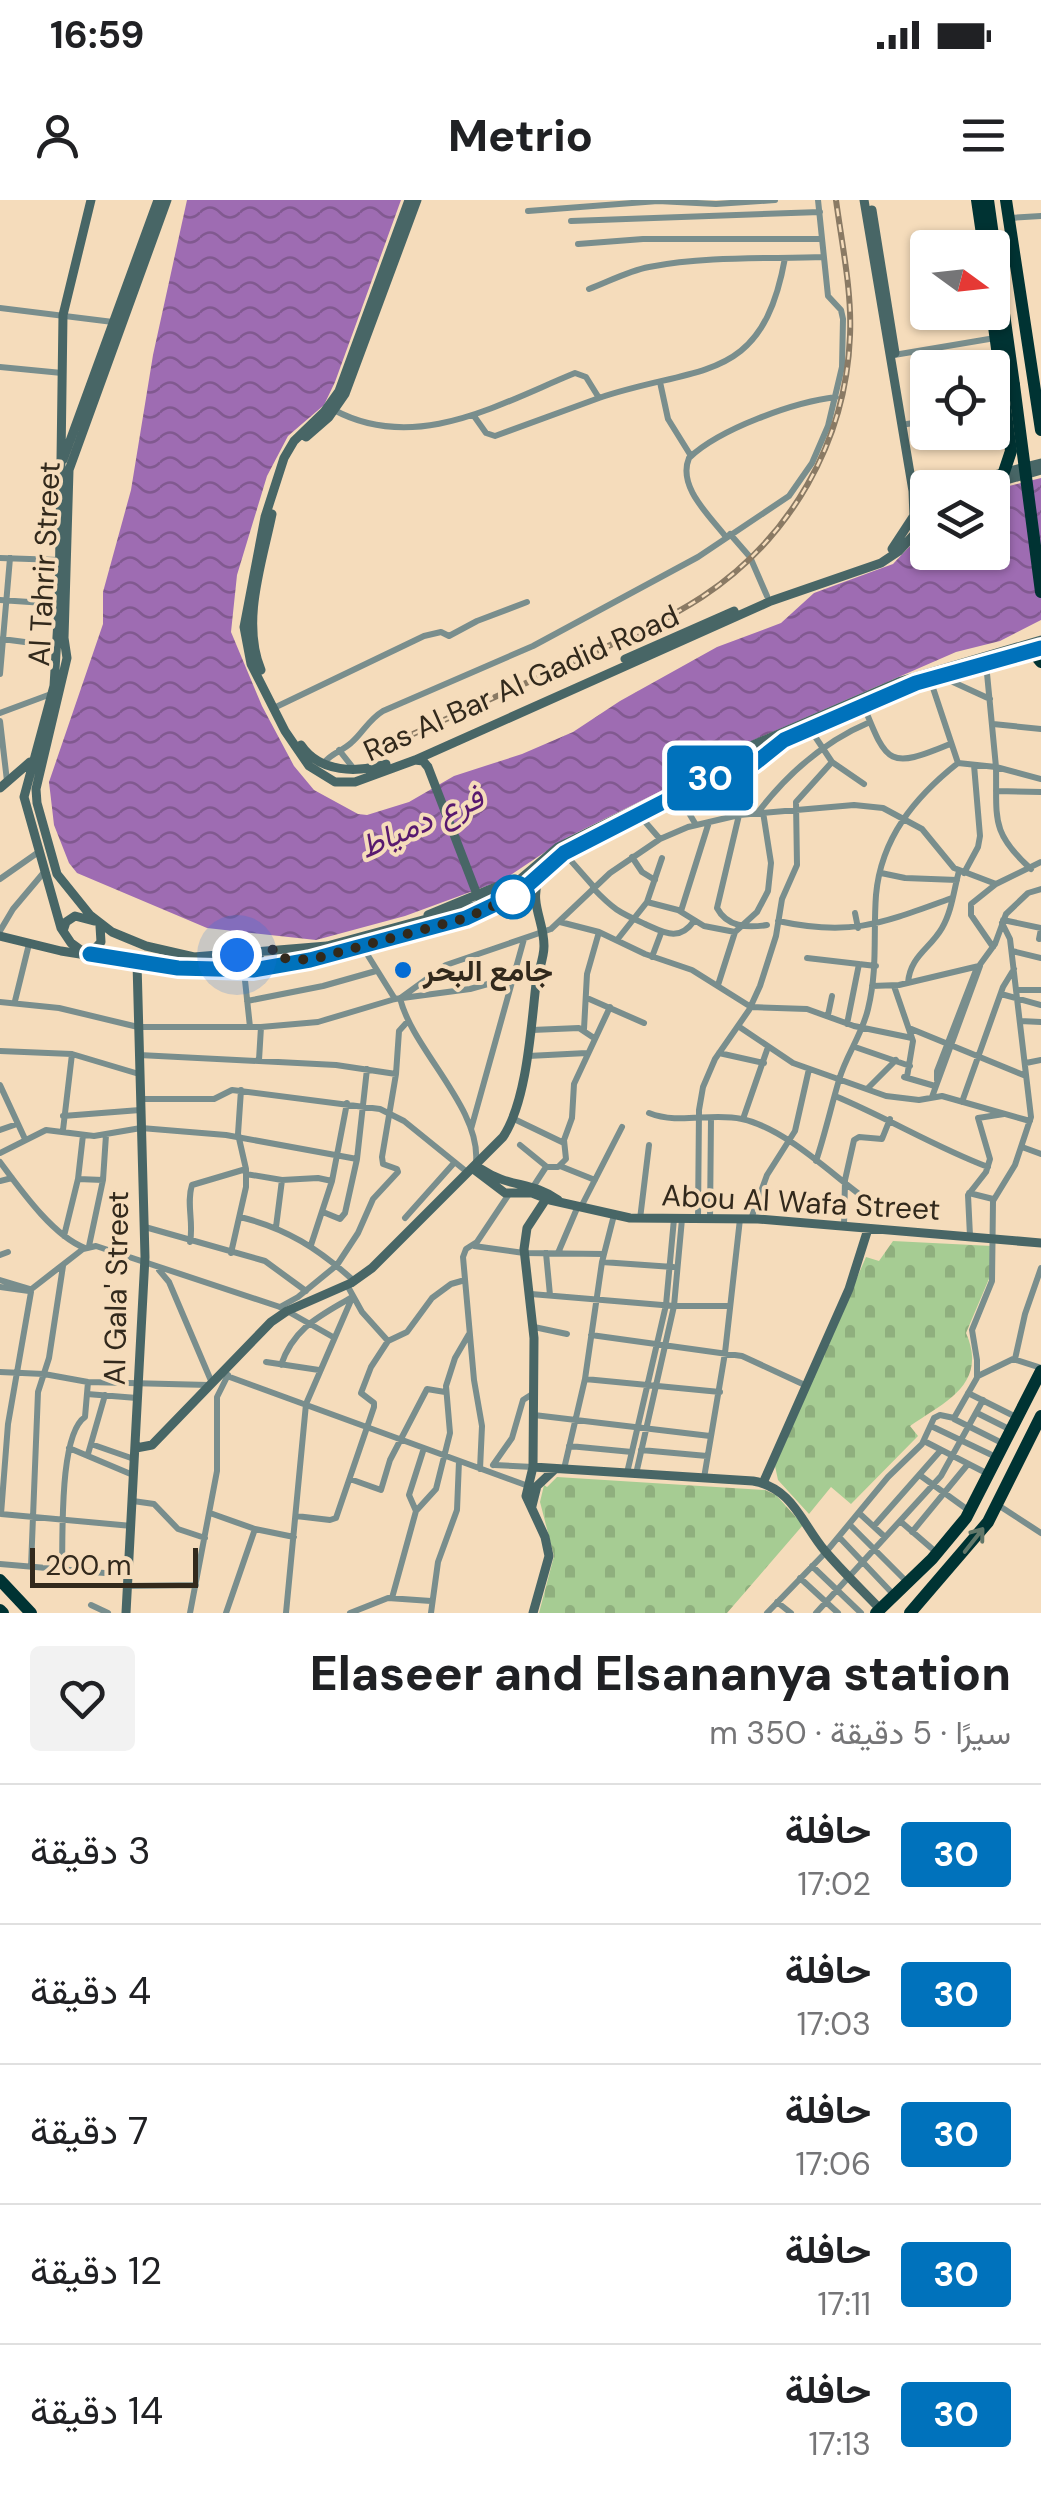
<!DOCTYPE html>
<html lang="ar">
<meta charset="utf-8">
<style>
body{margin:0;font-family:"DM Sans",Vazirmatn,sans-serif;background:#f2f2f2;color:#202124;direction:rtl;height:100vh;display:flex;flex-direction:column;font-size:38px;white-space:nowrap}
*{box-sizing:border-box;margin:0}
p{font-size:32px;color:#757577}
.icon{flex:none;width:55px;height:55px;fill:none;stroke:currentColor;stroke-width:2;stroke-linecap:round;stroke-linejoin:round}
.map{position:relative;height:1413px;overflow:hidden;direction:ltr}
.panel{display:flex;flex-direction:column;background:#fff;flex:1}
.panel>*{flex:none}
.badge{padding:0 20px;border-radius:8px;font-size:35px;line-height:65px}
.needle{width:65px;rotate:105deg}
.fabs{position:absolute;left:910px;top:30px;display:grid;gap:20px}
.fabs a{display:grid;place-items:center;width:100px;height:100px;border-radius:10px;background:#fff;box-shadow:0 2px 8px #0004;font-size:50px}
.scale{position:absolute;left:30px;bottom:25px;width:168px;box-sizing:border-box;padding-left:10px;border:5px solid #32291c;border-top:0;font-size:28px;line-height:35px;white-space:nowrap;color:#32291c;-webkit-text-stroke:8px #f5dcbb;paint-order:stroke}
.you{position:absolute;width:50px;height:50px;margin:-25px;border:8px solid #fff;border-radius:50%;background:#1a73e8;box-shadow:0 0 0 15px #1a73e833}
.map>.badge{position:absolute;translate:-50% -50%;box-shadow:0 0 0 5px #fff}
.round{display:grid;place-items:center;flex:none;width:105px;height:105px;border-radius:10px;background:#f2f2f2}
.head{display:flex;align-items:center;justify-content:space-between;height:170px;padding:0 30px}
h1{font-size:48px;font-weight:800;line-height:75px}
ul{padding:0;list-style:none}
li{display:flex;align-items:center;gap:30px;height:140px;padding:0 30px;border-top:2px solid #e0e0e0}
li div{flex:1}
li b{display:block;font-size:38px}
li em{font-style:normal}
li .badge{min-width:110px;font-weight:700;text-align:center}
.status{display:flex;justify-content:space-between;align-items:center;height:70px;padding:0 50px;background:#fff;direction:ltr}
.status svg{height:28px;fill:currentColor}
header{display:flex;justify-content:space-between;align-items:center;height:130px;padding:0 30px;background:#fff;font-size:45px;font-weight:800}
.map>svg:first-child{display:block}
</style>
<div class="status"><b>16:59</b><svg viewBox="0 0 49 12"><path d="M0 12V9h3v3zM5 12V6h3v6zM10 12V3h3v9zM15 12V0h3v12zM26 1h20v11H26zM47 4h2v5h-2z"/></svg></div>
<header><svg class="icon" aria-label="menu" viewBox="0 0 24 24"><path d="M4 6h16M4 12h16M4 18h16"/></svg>Metrio<svg class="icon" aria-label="person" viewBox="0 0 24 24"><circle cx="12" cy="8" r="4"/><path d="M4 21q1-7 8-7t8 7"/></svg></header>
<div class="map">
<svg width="1041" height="1413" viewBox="0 0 1041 1413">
<defs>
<pattern id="cemetery-stones" width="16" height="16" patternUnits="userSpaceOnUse" patternTransform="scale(2.5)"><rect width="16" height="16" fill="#a6cc93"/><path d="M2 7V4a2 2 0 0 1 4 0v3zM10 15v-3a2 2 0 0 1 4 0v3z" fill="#8faf7e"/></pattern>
<pattern id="water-waves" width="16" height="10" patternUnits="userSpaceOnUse" patternTransform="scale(2.5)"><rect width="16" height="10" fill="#9e6cb2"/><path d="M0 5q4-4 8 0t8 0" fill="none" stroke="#815990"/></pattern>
</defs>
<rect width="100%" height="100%" fill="#f5dcbb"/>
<path fill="url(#cemetery-stones)" d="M893,1041L992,1046L991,1074L966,1133C988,1184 946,1201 910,1226L918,1236L851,1304L831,1287L809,1314L778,1280L775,1266L866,1057L879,1061Z
M557,1277L765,1290L776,1295L803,1325L727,1413H539L554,1356L540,1302L544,1285L547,1287Z"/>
<path fill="url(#water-waves)" d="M187,0H401L335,182L324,205L288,236L267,276L237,375L231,432L262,506L294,566L314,590L358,614L367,615L409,602L454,576L522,554L573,532L620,501L717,447L781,423L814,393L893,364L927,328L928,352H992L993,290L1041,278V420L1000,441L956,452L733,549L661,591L566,638L503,680L405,716L316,740L207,728L77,673L69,663L54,625L49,582L103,424V392L131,290L153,155Z"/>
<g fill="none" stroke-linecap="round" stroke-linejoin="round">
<path stroke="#798e8d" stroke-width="6" d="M528,11L658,1L716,4L775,0
M1010,18L1041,16
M571,21L820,12
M578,44L643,39H822
M589,89C608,82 628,71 649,67C707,56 765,59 824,57
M0,108L113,122
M894,155L995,138
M0,167L62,173
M660,182L668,219L691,256
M334,210C416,254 499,204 575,173L586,177L599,198C699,164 762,186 785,58
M474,216L486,233L495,236L599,198
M907,224L928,221
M730,334L750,357L767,396
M726,337C710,316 677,287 689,258C719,229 794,202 836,197
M0,358L59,360
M0,400L59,404
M2,439L55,446
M986,463L996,567L1041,579
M0,474L10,358
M942,477L990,499
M930,479L958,563
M863,504C887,564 888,570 950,544
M278,506L424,436L441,432L449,436L477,421L527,402
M0,513L51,494
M0,521L7,581
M993,524L1041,529
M810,529L832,562L864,584
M339,550L354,569
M323,564C331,553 341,552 351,543C363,533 368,520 383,511L533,446L698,357L789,296L812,263L828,226L842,167L843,119L841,110L828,96L818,0
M996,591L1041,592
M679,596L696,625
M759,611C789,572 825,541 870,522
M739,615L717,708C727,727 747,728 767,725
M640,616L660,639
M564,653L594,687
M632,657L642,672L655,680
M881,673L905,678L957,680
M964,673L978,647L980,636L974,565
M0,679L40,651
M593,688C614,710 619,712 645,724C665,733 679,742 694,721
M647,702L678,710L704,726L735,732
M681,711L709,622
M855,713L858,728
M1003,720L1041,728
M778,721C852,737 883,723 952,698
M560,722L599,732L645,754L692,770L751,807L807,809L854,826L912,838
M0,731L13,709L45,671
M1039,739L1041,729
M617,740L647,702L662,658
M362,746L395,799
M993,747L971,715V704L996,684L1041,662
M1012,751L1041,758
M652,757L661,733
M807,758L876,766
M244,771L250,827
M908,783C910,756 930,749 942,728C952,711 954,689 959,671
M718,785L735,732L757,712L768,691L771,663L763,612
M872,786L899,785L979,766
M894,786L913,841L907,877
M1017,790H1041
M1001,794L1041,805
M402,797L446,765L551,729L610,673L660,639L688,627L739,615L854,605L883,608L922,629L954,668L996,684
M400,798C412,849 481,908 476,962
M587,798L644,823
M15,801L29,744
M247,801L323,786L376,771
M0,802L59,808L138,827H261L318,822L395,799L470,789L539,770
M828,815L832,796
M1020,821L1041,822
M847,824L859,764
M738,826L793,863L886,896L919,900L942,896L1030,921
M909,828L1026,876
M584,829L587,774L599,732
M532,830L579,828L594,838
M855,847L910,866
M0,851L72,854L139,874
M719,853L764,863
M139,855L336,865L396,874
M528,856L587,853
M259,860L261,827
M1026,863L1041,860
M904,877L935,886
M937,880V871L976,770L995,744L1006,714L1028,693L1041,689
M0,885L25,939
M867,889L896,860
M835,896C888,918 935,947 988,967
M932,897L980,766
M140,899H214L232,890L380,909L404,921L467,972
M962,902L1003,787L1014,769
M649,913C679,925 711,912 742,919C783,928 826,969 859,994
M63,916L140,910
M512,918L564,943
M743,919L768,847
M471,929L524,739
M0,930L17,924
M63,930L72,854
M520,945L547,967
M1022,947L1041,954
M0,953L46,930L94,936L141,928L226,935L357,959
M816,961C825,934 831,907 839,880C846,855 862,835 868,809C878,768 873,735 876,695C881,638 915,597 958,563L996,567C997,619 990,632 1031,669
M0,962C20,989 53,1036 85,1048
M560,966L595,980
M246,974L282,980L318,978L332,981
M78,979L103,980
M0,981L12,978
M533,987L546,967H558L566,959L564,940L572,918L574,884L610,807
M969,993L993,999
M581,1007L622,927
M323,1012L340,1019L345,1013L357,959L367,869
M240,1017C286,1028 319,1049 354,1081
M405,1018L454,963
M640,1019L649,945
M698,1019L699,910L703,887L715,859L749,810L760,786L776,736L782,699L797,665L796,602L832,562
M710,1019L711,918
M751,1019L767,975L795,931L809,869
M844,1026L845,980L854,940L859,937L882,939L890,919
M145,1027L265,1061L306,1091
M276,1027L282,980
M64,1036L78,979L83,935
M970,1036L968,995L986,972L990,959L978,918L1004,914
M190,1042C194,1023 186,1003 192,985L246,969
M311,1045L332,981L347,903
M89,1046L103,980L106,935
M474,1046L524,1053L603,1054
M231,1053L246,987V969L238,934L241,890
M546,1053L550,1095
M558,1053L578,1006
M0,1055L8,1052
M602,1062L673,1067
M159,1070L169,1082L212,1183
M0,1080L30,1089
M347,1085L362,1112L388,1141
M0,1087L29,1091L83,1049L96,1046L280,1107L333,1137
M531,1094L674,1106H730
M280,1107L298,1097L337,1065L358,1033L373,999L398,972L397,969L383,964L382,957L396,874L399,831L408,821
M534,1127L567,1134
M591,1135L742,1156L807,1186
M1015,1159L1025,1114L1041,1068
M266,1162L319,1170
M281,1165C294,1127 320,1116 352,1097
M0,1172L44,1174L88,1182L209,1185
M227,1176L531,1287
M977,1177V1160L972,1130L992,1081L993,1001L1015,965L1031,917L1010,739L1002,723
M585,1179L720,1192
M968,1193L1016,1217
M87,1194L137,1198
M977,1213L1011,1230
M534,1215L710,1236
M954,1219L1004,1244
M931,1226L998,1258
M924,1241L990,1275
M91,1244L134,1259
M569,1246L632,1252
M69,1248L133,1275
M641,1250L707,1256
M88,1254L105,1195
M493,1265L512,1238L523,1200L534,1193
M494,1265L533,1267
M480,1269L482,1226L474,1180L463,1057L466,1049L477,1042L509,994
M564,1269L585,1179L602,1062L614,1015
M627,1273L666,1105L674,1019
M636,1274L674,1106L682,1019
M921,1276L968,1310
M704,1278L725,1153L740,1019
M350,1279L381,1290L390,1260L427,1189L445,1192
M133,1301L154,1304L178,1329L205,1338
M998,1305L1041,1333
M416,1311L409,1295L424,1248
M210,1313L255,1329L294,1337
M859,1313L885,1337
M1,1314L8,1224L31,1092
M1,1314L132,1326
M296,1316L330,1320L336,1318L374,1207V1203L361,1193L371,1167L388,1141L407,1132L432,1098L451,1084L465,1080
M900,1321L937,1353
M849,1324L908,1383
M874,1326L941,1250
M912,1332L968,1264
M839,1337L893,1394
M0,1364L128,1375
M812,1366L861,1413
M31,1367L38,1192L49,1158L63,1066
M62,1369C63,1337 59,1234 85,1217L88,1182
M800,1378L838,1413
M128,1386L196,1385
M392,1398L416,1311L436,1289L450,1233L446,1186L455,1158L469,1134
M777,1402L791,1413
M91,1405L108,1413
M190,1413L217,1271V1197L228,1175
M226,1413L255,1329
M286,1413L306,1204L352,1098
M350,1413L388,1398L431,1401
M431,1413L438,1362L457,1310L459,1261
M767,1413L826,1352L888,1277L922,1244L934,1218L940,1215L954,1218L978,1176L1013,1159L1041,1168
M816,1413L941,1276L983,1200"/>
<path stroke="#486666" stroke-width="9" d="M167,0L69,270L64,438L67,458L36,589L37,603L57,674L90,715L112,732L146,746L194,757L327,746L478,705L511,687L558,647L668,593L746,548L901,481L1041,440
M409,0L339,191L324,212L294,241L284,258L265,317L244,427L251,464L285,531L309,566L335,582H355L415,560L771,401L881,363L899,351L928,319
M864,0L913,291L914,318
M872,10L895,153
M306,237L329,217L345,194L417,0
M63,260L158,0
M966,288L994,275L1041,263
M979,288L1041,270
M892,349L913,317L928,306
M625,459L734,411
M261,470C241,422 262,363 272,314
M301,545C320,573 357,573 386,564
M415,560L423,561L428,567L478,697
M0,588L30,562
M428,715L515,679
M63,731L66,722L75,716L94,721
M0,736L61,751L137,763L229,772L298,763L417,731L504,703L527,687L564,653L718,574L754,564L780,542L863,504L916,483L1041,448
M82,751L71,743L61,728L24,597L54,486L59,404L63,115L91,0
M90,754L101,742L100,726
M239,756L261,760L264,769
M472,968L505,993H532L550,1000L630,1018L758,1019L1041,1043
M481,969C509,988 532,981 558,1000
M136,1248L152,1245L271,1122L287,1111L351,1083L372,1068L503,937C527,901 531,827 536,784C538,771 544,759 544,746C544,720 529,704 539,677
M533,1267L753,1281C793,1288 802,1324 825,1351C842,1371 862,1390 880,1409
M763,1283L849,1089L868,1029
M532,1306L537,1286L554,1270
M126,1413L145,1057L137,763
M533,1413L549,1356L545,1337L526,1296L533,1267L534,1138L524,1049L527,1028L546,999"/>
<path stroke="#033" stroke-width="12" d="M977,0L984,48
M988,0L1014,185
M1006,0L1041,230
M992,112L1011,251L1004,272
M1031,450L1041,462
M0,1380L31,1413
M0,1410L3,1413
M876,1413L932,1359L966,1318L1041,1171
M910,1413L988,1322L1041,1216"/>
<g stroke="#8a7a64" stroke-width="6">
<path id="rail" d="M413,534C464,511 515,488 566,465C612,444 659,425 702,397C790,339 846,242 850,136C852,91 842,45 836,0"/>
</g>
<use href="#rail" stroke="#f5dcbb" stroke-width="2.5" stroke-dasharray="8" stroke-linecap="butt"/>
<path stroke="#033" stroke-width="12" d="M1014,185L1041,392"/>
</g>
<defs><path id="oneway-shaft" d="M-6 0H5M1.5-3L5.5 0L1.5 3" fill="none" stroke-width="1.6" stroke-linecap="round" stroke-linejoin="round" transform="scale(2.5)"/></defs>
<use stroke="#627769" href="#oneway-shaft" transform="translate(974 1340) rotate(-52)"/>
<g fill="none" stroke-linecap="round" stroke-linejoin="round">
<g stroke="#fff" stroke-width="22">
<path id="line" d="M90,754L178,768L253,770L310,760L466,718L519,693L564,653L710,578L754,564L784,540L916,483L1041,448"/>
</g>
<use href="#line" stroke="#0072bc" stroke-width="15"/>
<path stroke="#32291c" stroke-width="10" stroke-dasharray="0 18" d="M237,755L278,749L283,758L310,760L466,718L513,697"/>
</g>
<circle fill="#fff" stroke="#0072bc" stroke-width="5" cx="513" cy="697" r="20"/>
<circle fill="#046cd4" stroke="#f5dcbb" stroke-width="4" cx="403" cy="770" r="10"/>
<g text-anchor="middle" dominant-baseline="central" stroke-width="8" stroke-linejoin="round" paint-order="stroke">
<g font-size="30" fill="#32291c" stroke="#f5dcbb">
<text transform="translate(44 364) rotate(-87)">Al Tahrir Street</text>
<text transform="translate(521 483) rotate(-24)">Ras Al Bar Al Gadid Road</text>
<text transform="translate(801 1002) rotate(3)">Abou Al Wafa Street</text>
<text transform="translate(116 1088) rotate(-89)">Al Gala' Street</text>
</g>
<g font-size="30" font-weight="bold" fill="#32291c" stroke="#f5dcbb" text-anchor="start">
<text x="423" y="770">جامع البحر</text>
</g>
<g font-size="32" font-style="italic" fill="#58196f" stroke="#f5dcbb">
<text transform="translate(421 622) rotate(-24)">فرع دمياط</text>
</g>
</g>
</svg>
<div class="fabs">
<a><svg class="needle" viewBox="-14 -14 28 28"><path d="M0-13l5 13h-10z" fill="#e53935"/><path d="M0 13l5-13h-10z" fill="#757577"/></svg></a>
<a><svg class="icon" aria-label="locate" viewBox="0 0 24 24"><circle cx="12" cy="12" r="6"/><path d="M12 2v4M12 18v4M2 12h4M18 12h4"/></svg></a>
<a><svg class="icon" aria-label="layers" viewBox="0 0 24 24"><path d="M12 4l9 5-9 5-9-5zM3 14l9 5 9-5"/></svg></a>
</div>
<div class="scale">200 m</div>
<div class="you" style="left:237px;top:755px"></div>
<b class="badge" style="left:710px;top:578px;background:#0072bc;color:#fff">30</b>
</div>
<section class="panel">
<div class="head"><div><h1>Elaseer and Elsananya station</h1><p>سيرًا · 5 دقيقة · 350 m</p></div><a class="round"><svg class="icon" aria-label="heart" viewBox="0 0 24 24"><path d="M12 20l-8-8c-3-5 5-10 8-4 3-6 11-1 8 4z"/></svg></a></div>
<ul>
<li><span class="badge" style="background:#0072bc;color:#fff">30</span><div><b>حافلة</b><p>17:02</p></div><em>3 دقيقة</em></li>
<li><span class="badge" style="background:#0072bc;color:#fff">30</span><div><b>حافلة</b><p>17:03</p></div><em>4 دقيقة</em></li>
<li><span class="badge" style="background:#0072bc;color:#fff">30</span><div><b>حافلة</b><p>17:06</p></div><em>7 دقيقة</em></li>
<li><span class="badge" style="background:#0072bc;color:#fff">30</span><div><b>حافلة</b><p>17:11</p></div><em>12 دقيقة</em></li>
<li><span class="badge" style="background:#0072bc;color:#fff">30</span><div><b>حافلة</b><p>17:13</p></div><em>14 دقيقة</em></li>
</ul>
</section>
